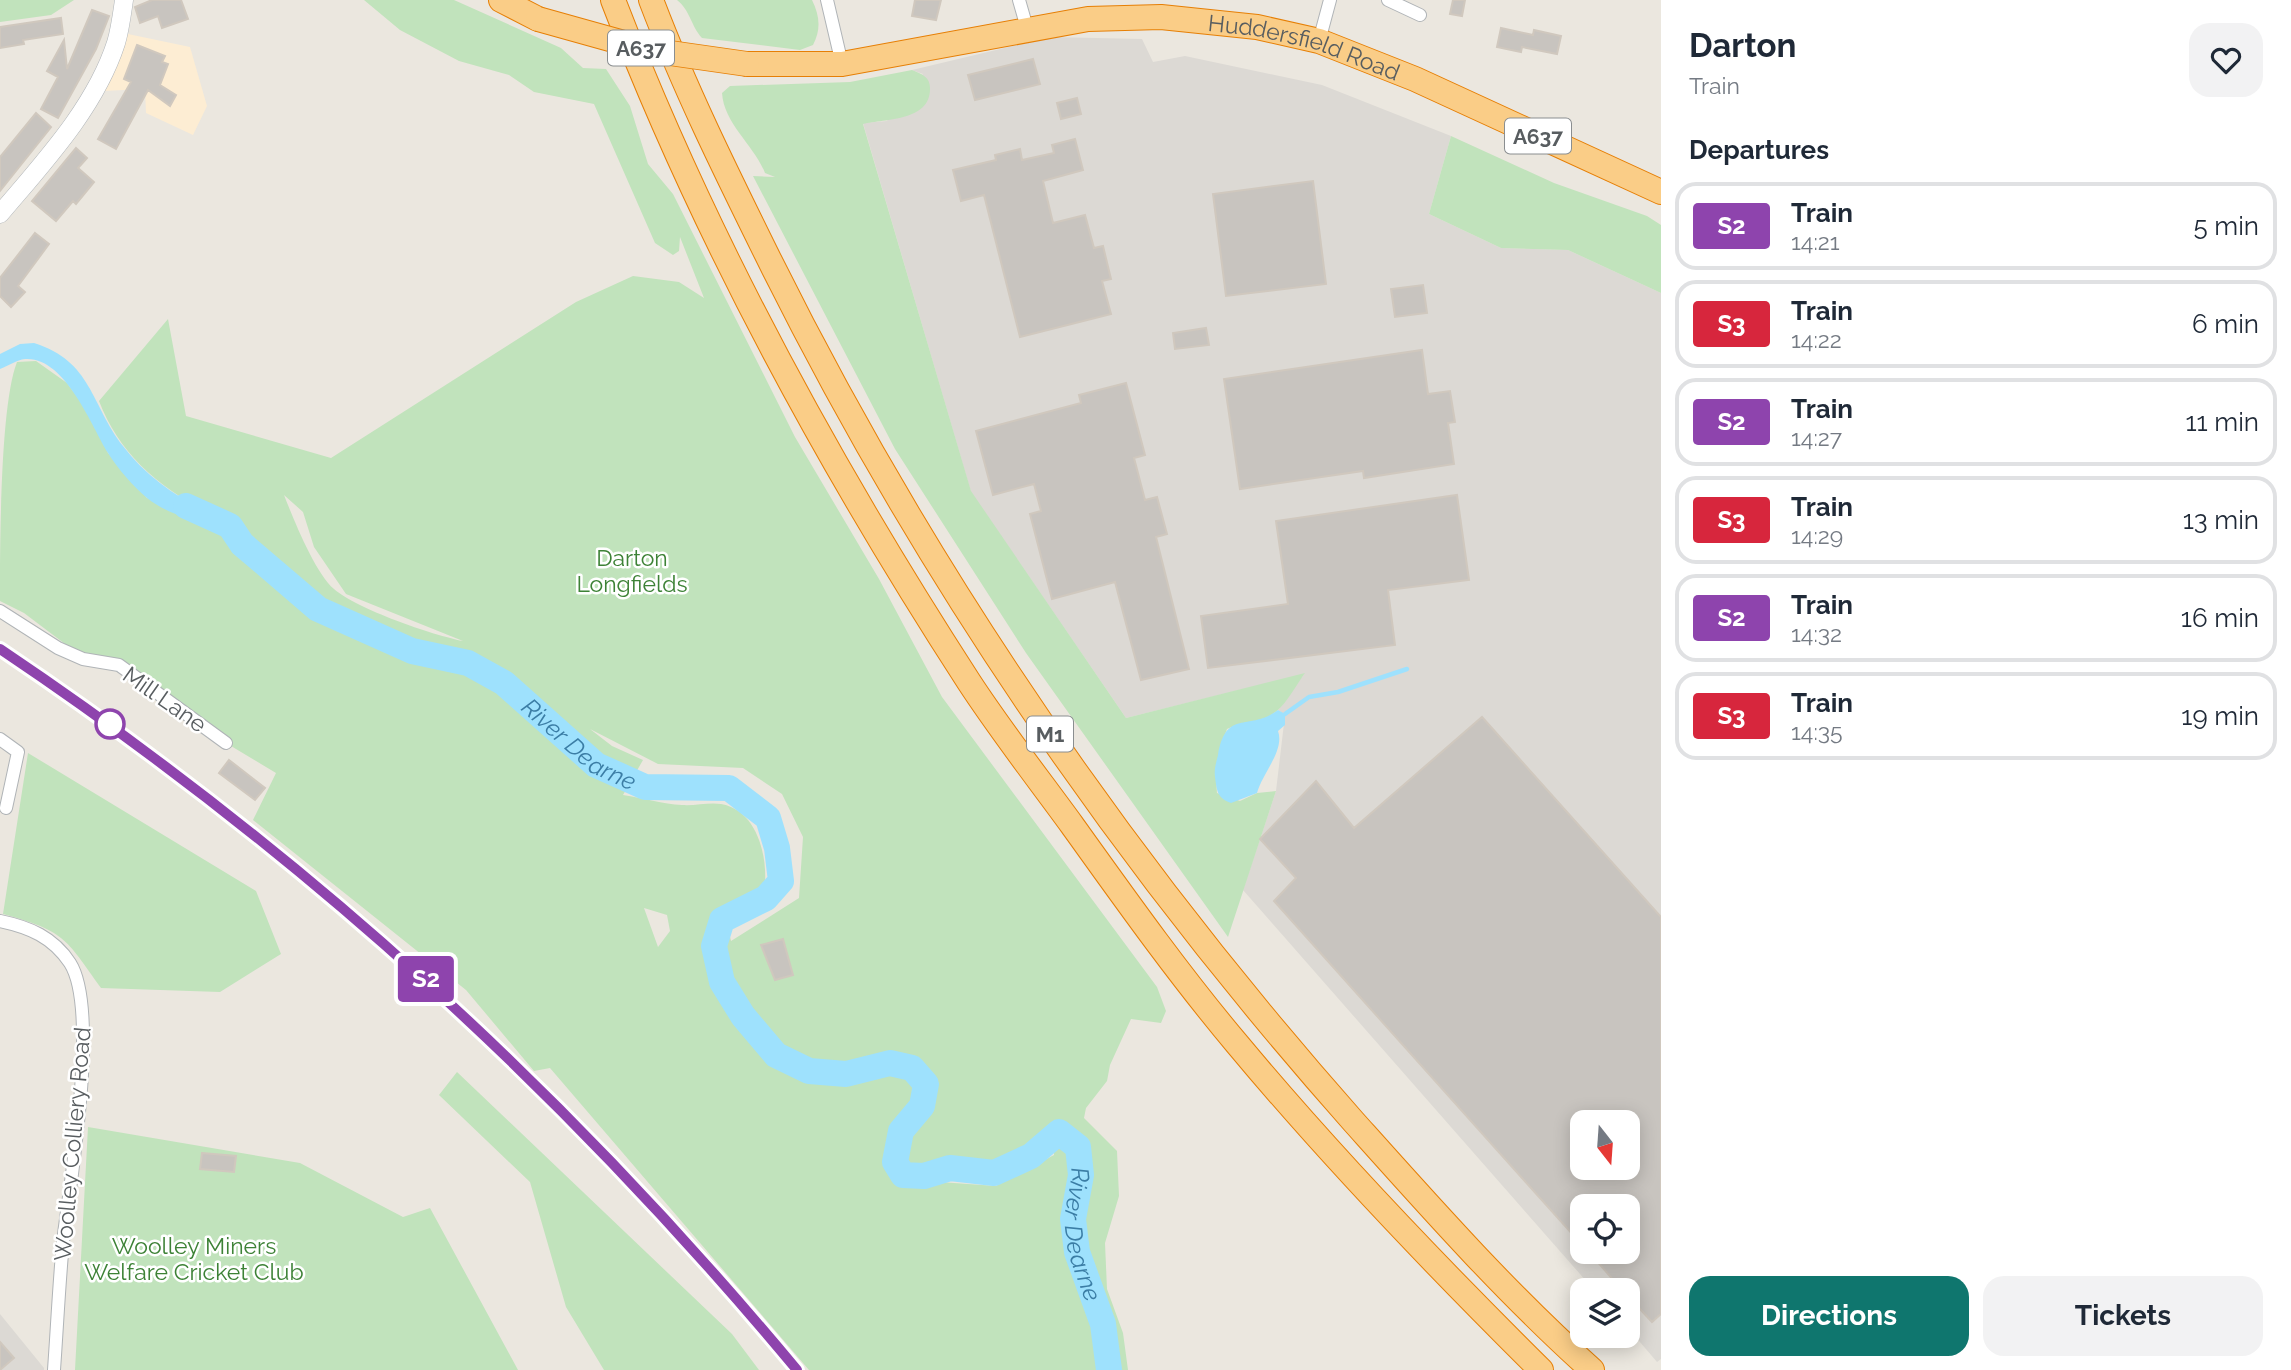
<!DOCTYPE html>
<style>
body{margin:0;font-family:Raleway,sans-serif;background:#f2f2f3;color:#1f2937;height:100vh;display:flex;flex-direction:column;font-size:26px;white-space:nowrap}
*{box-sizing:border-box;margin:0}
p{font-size:23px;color:#747a83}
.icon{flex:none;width:38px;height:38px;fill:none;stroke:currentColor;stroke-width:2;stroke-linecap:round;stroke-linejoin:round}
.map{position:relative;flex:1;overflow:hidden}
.side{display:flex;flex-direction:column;background:#fff;width:630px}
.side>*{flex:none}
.badge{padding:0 14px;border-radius:5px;font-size:24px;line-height:46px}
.needle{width:46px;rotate:163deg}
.controls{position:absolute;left:1570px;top:1110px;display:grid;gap:14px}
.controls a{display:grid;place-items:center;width:70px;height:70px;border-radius:14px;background:#fff;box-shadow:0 4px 18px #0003;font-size:35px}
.map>.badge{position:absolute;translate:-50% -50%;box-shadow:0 0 0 4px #fff}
h2{padding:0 28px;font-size:26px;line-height:63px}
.round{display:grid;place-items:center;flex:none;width:74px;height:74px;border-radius:21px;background:#f2f2f3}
.overview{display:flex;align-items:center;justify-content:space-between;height:119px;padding:0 28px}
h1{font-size:33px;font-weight:700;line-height:52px}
.action{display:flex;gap:14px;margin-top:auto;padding:14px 28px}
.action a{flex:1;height:80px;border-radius:21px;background:#0f766e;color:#fff;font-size:28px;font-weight:700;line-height:80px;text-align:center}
.action a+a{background:#f2f2f3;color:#1f2937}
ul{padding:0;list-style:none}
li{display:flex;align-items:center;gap:21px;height:88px;margin:0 14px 10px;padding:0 14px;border:4px solid #e0e1e3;border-radius:21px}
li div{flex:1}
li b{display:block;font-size:26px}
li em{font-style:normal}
li .badge{min-width:77px;font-weight:700;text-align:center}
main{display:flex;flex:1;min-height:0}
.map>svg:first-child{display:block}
</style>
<main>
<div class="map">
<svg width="1661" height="1370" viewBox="0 0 1661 1370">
<rect width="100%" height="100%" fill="#ebe7df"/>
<path fill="#fdedd3" d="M128,34L190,47L207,106L193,135L146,113L145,89L103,91Z"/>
<path fill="#dcd9d4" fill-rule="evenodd" d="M1050,37L1142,39L1153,62L1185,56L1322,85L1451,136L1429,214L1501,248L1568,250L1661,293V1359L1657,1362L1628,1328V1290H1594L1243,890L1276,791L1285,715L1278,710L1304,674L1126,718L971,492L863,123L887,121L923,74L912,70ZM1582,1122H1628V1167H1582ZM1582,1206H1628V1251H1582Z
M0,1314L44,1368V1370H0Z"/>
<path fill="#c1e3bc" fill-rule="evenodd" d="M0,0H74L51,15L0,22Z
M364,0H454L561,48L583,68L606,69L630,106L648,164L673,194L795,437L879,579L942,697L1157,987L1166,1011L1161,1023L1131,1019L1110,1065L1107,1081L1086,1108L1084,1118L1117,1151L1119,1196L1105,1243L1107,1289L1123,1333L1128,1370H809L550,1068L534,1071L466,990L253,820L276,773L226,743L119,665L73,650L24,613L0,601C0,546 0,405 17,362L36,361L67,383L88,411L108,453L147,498L218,516C164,493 120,456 99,401L168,319L186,416L331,458L576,302L633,276L679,282L704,298L680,237L679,251L673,255L655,243L594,104L534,92L509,75L459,61L400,30ZM284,495L303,512L314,547L346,594L463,641C432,635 357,609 334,589C315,573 293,518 284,495ZM590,729L658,764L743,768L782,794L803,837L799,898L731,941L723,906L749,895L765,883C767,853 756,810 721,804C709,802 695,806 682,805C663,804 643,798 623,795L643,760L612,746ZM644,908L667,915L670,931L658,947ZM1053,1128L1054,1155L996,1186L926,1181L915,1170L929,1171L966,1160L984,1164L1024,1152Z
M677,0H812C820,16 821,30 813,45L800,50L702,38C691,26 690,10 677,0Z
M912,70C922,74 930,77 930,88C931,121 886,119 863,124L971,491L1126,718L1305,673C1294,688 1283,712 1265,718C1252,723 1240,723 1227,729C1218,754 1215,766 1217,793L1240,801L1257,793L1276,791L1228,937L1026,653L895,449L753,176L775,177L765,173C754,145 724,124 722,93L730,86L850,82Z
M1451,136L1554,183L1647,216L1661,225V293L1568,250L1501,248L1429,214Z
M28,753L256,891L281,954L220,992L101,988C65,937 64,931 3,914Z
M457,1072L732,1334L759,1370H604L566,1307L530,1182L439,1095Z
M88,1127L300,1163L403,1217L430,1208L518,1370H75Z"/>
<path fill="#9ee1fd" d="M34,343C92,361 91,405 123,446C147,478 182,501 218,517L217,527C193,520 167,514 147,498C134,487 117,468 108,453C92,427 65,356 25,359C17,360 8,366 0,369V354L20,344Z
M1278,710L1285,714V725L1278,731C1285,750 1262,774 1257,793L1231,803C1217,798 1217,791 1215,777C1214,769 1216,763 1218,755C1226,708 1249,732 1278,710Z"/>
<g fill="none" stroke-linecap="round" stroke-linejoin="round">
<path stroke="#9ee1fd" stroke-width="4.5" d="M1285,714L1309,697L1338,692L1407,669"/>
<path stroke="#9ee1fd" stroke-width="26" id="s1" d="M186,506L230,526L242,544L318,609L412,651L468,663L504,683L596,765L645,787L729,788L768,818L777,848L781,881L766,898L722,920L714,946L722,982L743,1016L776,1055L809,1071L846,1074L890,1063L912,1068L926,1084L922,1106L901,1131L895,1162L903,1175L924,1176L950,1168L994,1173L1031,1156L1059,1132L1078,1147L1081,1175L1073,1219L1077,1252L1103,1324L1109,1370"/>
</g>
<path fill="#c8c4bf" stroke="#d0c8be" stroke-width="2" fill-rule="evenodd" d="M152,0H181L188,19L162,28L158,16L140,23L135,7Z
M915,0H941L936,20L912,16Z
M1453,0H1465L1462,16L1450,14Z
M92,10L109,16L96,49L58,118L41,109L58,77L47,71L64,40L67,69Z
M61,18L63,34L23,40L24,44L0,48V27Z
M1501,28L1533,35L1534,30L1561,36L1557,54L1522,47L1521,52L1497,47Z
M137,45L165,56L162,62L168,64L160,85L176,95L170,106L148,90L116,149L98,139L131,82L124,79Z
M1033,59L1040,84L975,100L968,75Z
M1077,98L1081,114L1061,119L1057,103Z
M36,113L51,127L0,191V157Z
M1075,139L1083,170L1043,181L1053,223L1085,215L1094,248L1103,246L1111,279L1102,281L1111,314L1020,337L984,195L961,201L953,170L996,160L995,155L1020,149L1022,160L1054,153L1052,145Z
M76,148L87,158L78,168L94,182L76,204L73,201L56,221L32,201Z
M1313,181L1326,284L1226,296L1213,194Z
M35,233L49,244L18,286L25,292L11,307L0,296V278Z
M1423,285L1427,313L1395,317L1391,289Z
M1206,328L1209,345L1175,349L1173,333Z
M1422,350L1428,394L1450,391L1455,422L1448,423L1454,464L1364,478L1363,471L1240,489L1224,379Z
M1126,383L1145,455L1134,458L1145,500L1157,497L1167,534L1156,537L1189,669L1141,680L1115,582L1052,599L1030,514L1041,511L1034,484L993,495L976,431L1081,403L1079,395Z
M1457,495L1469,580L1388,590L1395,645L1208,668L1201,616L1288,604L1276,521Z
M1482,717L1661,917V1314L1652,1322L1628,1296V1290H1622L1588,1251H1628V1206H1582V1245L1274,901L1296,878L1260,839L1316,781L1354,828ZM1582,1122H1628V1167H1582Z
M229,760L265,788L255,800L219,773Z
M783,939L793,975L775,980L761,945Z
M202,1153L236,1156L234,1172L200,1169Z
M0,1342L14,1358L0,1370Z"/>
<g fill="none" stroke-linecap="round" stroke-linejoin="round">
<g stroke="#b0b4b7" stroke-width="14">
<path id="street" d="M827,0L842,64
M1019,0L1027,28
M1388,0L1420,15
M1319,41L1330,0
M0,611L58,648L83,659L119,665L226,743
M0,739L18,752L6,808
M0,921C29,927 53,937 70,963C100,1010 70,1183 63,1242C59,1285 57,1328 54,1370"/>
</g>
<g stroke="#b1b6ba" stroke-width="19">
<path id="secondary" d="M0,214C43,163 95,108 116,43C120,30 122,14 124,0"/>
</g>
<g stroke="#e67f05" stroke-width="26">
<g id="highway">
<path d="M501,0L538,19"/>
<path d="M613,0C704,237 831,469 969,682C1001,731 1037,777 1072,825C1125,899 1179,975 1238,1045C1333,1159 1436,1266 1541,1370"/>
<path d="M651,0C684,87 725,170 766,253C921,567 1121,859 1353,1121C1430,1207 1506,1293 1592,1370"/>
<path id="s2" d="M747,64H842L1088,19L1161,17L1257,27L1319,41L1415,79L1661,192"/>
</g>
</g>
<use href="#street" stroke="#fff" stroke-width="12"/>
<use href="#secondary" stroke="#fff" stroke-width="18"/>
<use href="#highway" stroke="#facd87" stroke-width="24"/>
<path stroke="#afb0b0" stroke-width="4.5" stroke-dasharray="2 9" stroke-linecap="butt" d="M0,649C301,849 567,1092 797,1370"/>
<g stroke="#e67f05" stroke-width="26" stroke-linecap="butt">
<path id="highway-bridge" d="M538,19L649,50L747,64"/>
</g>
<use href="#highway-bridge" stroke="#facd87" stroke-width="24"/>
</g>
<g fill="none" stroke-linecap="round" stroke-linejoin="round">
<g stroke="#fff" stroke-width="16">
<path id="line" d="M0,649C304,853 563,1089 797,1370"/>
</g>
<use href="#line" stroke="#8e44ad" stroke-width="10"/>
</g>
<circle fill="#fff" stroke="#8e44ad" stroke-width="3.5" cx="110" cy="724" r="14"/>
<g text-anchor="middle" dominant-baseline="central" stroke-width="5" stroke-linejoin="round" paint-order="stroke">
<g fill="#fff" stroke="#8a8e90" stroke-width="2">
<rect x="608" y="30.5" width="66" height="35" rx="5"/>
<rect x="1505" y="118.5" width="66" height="35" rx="5"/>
<rect x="1027" y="716.5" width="46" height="35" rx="5"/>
</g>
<g font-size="21" font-weight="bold" fill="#585d60">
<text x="641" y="48">A637</text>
<text x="1538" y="136">A637</text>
<text x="1050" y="734">M1</text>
</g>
<g font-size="23" fill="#585d60" stroke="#fff">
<text stroke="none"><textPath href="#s2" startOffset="565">Huddersfield Road</textPath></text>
<text transform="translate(165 699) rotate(35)">Mill Lane</text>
<text transform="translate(72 1144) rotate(-85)">Woolley Colliery Road</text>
</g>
<g font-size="23" fill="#3d8236" stroke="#fff">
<text x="632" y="557">Darton<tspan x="632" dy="26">Longfields</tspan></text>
<text x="194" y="1245">Woolley Miners<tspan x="194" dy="26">Welfare Cricket Club</tspan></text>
</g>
<g font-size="24" font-style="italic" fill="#3b7da5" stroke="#fff">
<text stroke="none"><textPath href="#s1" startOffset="469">River Dearne</textPath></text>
<text stroke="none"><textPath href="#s1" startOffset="1521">River Dearne</textPath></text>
</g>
</g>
</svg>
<div class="controls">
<a><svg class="needle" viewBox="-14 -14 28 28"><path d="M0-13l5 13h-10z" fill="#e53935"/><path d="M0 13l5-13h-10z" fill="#747a83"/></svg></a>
<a><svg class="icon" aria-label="locate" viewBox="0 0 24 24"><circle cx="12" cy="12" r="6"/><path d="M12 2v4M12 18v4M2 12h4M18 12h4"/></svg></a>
<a><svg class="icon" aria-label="layers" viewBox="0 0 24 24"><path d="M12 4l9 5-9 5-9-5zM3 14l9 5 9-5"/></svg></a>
</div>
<b class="badge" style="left:426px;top:979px;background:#8e44ad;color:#fff">S2</b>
</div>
<section class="side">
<div class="overview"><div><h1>Darton</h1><p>Train</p></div><a class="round"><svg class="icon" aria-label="heart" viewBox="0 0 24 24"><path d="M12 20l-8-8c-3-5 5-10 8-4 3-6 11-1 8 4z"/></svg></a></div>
<h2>Departures</h2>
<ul>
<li><span class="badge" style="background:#8e44ad;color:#fff">S2</span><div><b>Train</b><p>14:21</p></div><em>5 min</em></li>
<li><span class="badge" style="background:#d7263d;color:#fff">S3</span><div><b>Train</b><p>14:22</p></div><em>6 min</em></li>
<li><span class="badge" style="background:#8e44ad;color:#fff">S2</span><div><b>Train</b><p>14:27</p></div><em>11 min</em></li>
<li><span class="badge" style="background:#d7263d;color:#fff">S3</span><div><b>Train</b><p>14:29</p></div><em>13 min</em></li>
<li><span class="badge" style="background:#8e44ad;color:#fff">S2</span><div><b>Train</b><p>14:32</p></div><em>16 min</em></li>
<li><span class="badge" style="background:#d7263d;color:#fff">S3</span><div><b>Train</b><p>14:35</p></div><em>19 min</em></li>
</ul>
<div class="action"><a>Directions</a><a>Tickets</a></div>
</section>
</main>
